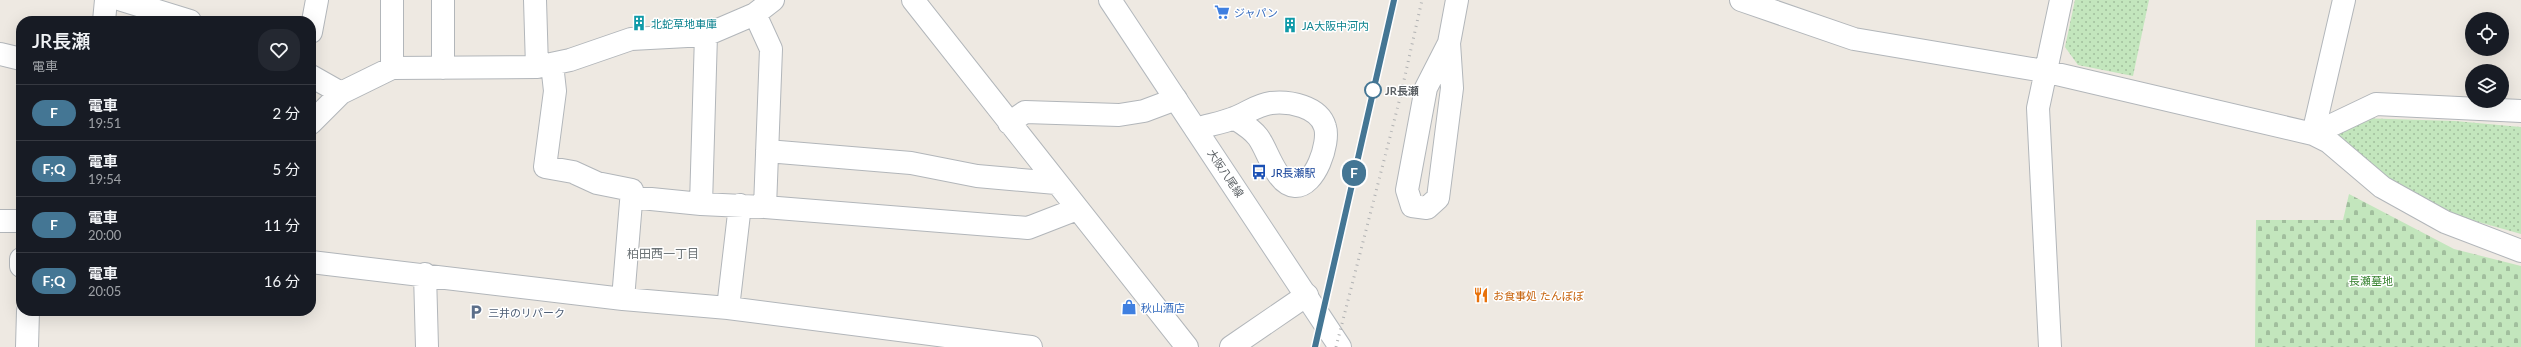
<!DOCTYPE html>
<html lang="ja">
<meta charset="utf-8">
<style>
body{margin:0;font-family:Lato,"Noto Sans JP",sans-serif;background:#242831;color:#f1f3f6;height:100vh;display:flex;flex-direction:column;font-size:15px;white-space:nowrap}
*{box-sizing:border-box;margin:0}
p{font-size:13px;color:#9ea1a6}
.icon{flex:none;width:22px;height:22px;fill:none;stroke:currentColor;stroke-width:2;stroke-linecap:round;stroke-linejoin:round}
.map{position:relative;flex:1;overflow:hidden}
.side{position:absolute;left:16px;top:16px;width:300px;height:300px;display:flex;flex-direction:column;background:#171b24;border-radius:16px;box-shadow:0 4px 16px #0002}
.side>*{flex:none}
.badge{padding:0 8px;border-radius:13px;font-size:14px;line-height:26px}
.tools{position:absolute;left:2465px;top:12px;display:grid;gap:8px}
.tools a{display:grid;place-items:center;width:44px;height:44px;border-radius:50%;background:#171b24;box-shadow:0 4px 16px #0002;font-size:20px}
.map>.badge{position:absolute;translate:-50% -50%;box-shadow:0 0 0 2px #fff}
.round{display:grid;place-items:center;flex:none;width:42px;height:42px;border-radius:16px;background:#242831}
.head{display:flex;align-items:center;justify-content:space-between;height:68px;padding:0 16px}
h1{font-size:19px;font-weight:600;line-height:30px}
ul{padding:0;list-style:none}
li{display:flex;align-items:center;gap:12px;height:56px;padding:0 16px;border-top:1px solid #363941}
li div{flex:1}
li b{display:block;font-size:15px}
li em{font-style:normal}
li .badge{min-width:44px;font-weight:700;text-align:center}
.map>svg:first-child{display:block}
</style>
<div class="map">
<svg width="2521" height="347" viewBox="0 0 2521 347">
<defs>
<pattern id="cemetery-stones" width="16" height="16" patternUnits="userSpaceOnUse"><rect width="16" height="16" fill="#c3e6bd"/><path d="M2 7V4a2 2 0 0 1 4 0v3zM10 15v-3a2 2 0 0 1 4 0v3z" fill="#a1be9d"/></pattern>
<pattern id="park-dots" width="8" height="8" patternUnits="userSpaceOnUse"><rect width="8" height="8" fill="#c3e6bd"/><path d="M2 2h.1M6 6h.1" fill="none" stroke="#a1be9d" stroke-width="1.8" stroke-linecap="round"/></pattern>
</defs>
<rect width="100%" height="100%" fill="#eee9e2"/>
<path fill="url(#cemetery-stones)" d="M2349,194L2454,249L2521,266V347H2255L2256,220H2343Z"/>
<path fill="url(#park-dots)" d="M2075,0H2149L2133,76L2078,65L2065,47Z
M2358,118L2455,121L2521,127V234L2461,217L2391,181L2339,140L2335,133Z"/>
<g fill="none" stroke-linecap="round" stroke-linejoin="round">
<g stroke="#b2b6ba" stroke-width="24">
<path id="minor" d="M122,0L190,21
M392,0V68
M535,0L537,67
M913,0L1187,347
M1741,0L1854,39L2044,71L2313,134L2329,142L2382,187L2445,222L2521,251
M755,14L771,49L765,207
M104,21L106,0
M311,32L317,0
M706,35L701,204L765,207L1028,228L1077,209
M1449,43L1426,88L1407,190L1412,206L1427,208L1438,198L1452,88L1449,43L1457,0
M0,54L21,59
M552,64L555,91L545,167L573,172L597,183L632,190L623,299
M443,68V0
M311,76L341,93
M311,123L341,93L392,68L537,67L570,60L631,39L706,35L755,14L773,0
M1009,123L1025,112L1119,115L1144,111L1176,99
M1196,129C1208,125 1222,123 1234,118C1247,113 1257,105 1271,103C1289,101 1319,106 1325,127C1330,143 1315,187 1295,186C1276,185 1268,150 1258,137C1252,129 1242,123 1234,118
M2313,134L2376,104L2521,111
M2313,134L2344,0
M767,151L911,163L977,176L1056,183
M631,197L701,204
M0,221H21
M21,259V266
M311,262L623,299L728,308L1031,347
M425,274L427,347
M728,308L740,205
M27,347L28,311
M1231,347L1307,295
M2050,347L2038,108L2061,0"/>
</g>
<g stroke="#b3b8bd" stroke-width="24">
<path id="secondary" d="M1110,0L1340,347"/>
</g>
<use href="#minor" stroke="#fff" stroke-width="22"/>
<use href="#secondary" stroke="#fff" stroke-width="22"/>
<path stroke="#b1b2b3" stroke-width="3" stroke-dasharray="1 5" stroke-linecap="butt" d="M1315,347L1394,0
M1336,347L1400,98L1422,0"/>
</g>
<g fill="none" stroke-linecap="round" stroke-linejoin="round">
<g stroke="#fff" stroke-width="9">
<path id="line" d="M1315,347L1394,0"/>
</g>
<use href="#line" stroke="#447694" stroke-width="6"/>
</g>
<defs>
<g id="supermarket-bare" transform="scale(1.2)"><path d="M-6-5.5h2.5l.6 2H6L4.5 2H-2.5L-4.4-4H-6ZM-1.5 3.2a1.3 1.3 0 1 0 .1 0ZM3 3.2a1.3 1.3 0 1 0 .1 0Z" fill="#3f7fe0" stroke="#fff" stroke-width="2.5" paint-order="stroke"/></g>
<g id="building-bare" transform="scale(1.2)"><path d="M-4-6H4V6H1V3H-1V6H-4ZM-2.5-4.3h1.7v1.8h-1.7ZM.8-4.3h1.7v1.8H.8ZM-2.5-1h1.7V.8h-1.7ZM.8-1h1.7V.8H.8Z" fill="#0f9aa8" stroke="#fff" stroke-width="2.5" paint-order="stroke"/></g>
<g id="bus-bare" transform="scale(1.2)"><path d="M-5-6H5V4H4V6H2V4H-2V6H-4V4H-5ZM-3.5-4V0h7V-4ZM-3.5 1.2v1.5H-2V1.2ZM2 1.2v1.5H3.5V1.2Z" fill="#1a4fb4" stroke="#fff" stroke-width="2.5" paint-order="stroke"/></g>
<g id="restaurant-bare" transform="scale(1.2)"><path d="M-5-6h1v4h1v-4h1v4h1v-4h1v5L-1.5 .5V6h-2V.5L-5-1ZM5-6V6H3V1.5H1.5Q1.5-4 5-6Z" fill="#e8710a" stroke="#fff" stroke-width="2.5" paint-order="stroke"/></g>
<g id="shop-bare" transform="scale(1.2)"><path d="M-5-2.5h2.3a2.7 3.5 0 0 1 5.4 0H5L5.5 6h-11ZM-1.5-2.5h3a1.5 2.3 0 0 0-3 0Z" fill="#3f7fe0" stroke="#fff" stroke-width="2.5" paint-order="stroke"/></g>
<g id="parking-bare" transform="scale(1.2)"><path d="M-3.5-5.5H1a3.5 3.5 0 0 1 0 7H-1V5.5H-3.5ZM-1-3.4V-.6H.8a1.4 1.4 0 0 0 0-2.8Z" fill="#5c6f8a" stroke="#fff" stroke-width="2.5" paint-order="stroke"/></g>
</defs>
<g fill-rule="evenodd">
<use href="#supermarket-bare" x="1222" y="12"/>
<use href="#building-bare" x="639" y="23"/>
<use href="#building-bare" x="1290" y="25"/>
<use href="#bus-bare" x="1259" y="172"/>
<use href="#restaurant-bare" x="1481" y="295"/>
<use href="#shop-bare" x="1129" y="307"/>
<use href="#parking-bare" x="476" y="312"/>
</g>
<circle fill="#fff" stroke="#447694" stroke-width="2" cx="1373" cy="90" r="8"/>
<g text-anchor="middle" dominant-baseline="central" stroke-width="3" stroke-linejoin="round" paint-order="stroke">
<g font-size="11" fill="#366cbe" stroke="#fff" text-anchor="start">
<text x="1234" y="12">ジャパン</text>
<text x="1141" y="307">秋山酒店</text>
</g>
<g font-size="11" fill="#0d838f" stroke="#fff" text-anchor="start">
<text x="651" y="23">北蛇草地車庫</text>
<text x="1302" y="25">JA大阪中河内</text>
</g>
<g font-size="11" font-weight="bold" fill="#5a5f63" stroke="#fff" text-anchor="start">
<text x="1385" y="90">JR長瀬</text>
</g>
<g font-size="11" fill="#164399" stroke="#fff" text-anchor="start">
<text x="1271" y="172">JR長瀬駅</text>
</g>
<g font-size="11" fill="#5a5f63" stroke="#fff">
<text transform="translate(1226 173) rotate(56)">大阪八尾線</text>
</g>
<g font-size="11" fill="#398431" stroke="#fff">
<text x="2371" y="280">長瀬墓地</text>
</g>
<g font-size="11" fill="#c56008" stroke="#fff" text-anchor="start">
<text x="1493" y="295">お食事処 たんぽぽ</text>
</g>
<g font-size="11" fill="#4e5e75" stroke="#fff" text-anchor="start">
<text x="488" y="312">三井のリパーク</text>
</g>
<g font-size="12" fill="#6b7275" stroke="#fff">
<text x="663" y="253">柏田西一丁目</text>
</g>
</g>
</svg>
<div class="tools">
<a><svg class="icon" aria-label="locate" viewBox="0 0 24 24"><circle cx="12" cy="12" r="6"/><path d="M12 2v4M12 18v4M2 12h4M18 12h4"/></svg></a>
<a><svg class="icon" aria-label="layers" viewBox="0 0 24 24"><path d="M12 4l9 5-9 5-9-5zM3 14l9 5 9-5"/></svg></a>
</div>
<b class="badge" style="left:1354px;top:173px;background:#447694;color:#fff">F</b>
<section class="side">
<div class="head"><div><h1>JR長瀬</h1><p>電車</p></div><a class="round"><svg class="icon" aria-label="heart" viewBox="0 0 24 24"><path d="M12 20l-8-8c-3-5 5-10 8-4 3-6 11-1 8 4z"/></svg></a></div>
<ul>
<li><span class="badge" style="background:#447694;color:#fff">F</span><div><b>電車</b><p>19:51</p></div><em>2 分</em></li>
<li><span class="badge" style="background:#447694;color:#fff">F;Q</span><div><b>電車</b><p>19:54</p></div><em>5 分</em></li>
<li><span class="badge" style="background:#447694;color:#fff">F</span><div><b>電車</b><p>20:00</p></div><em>11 分</em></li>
<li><span class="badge" style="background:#447694;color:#fff">F;Q</span><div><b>電車</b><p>20:05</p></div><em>16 分</em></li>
</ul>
</section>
</div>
